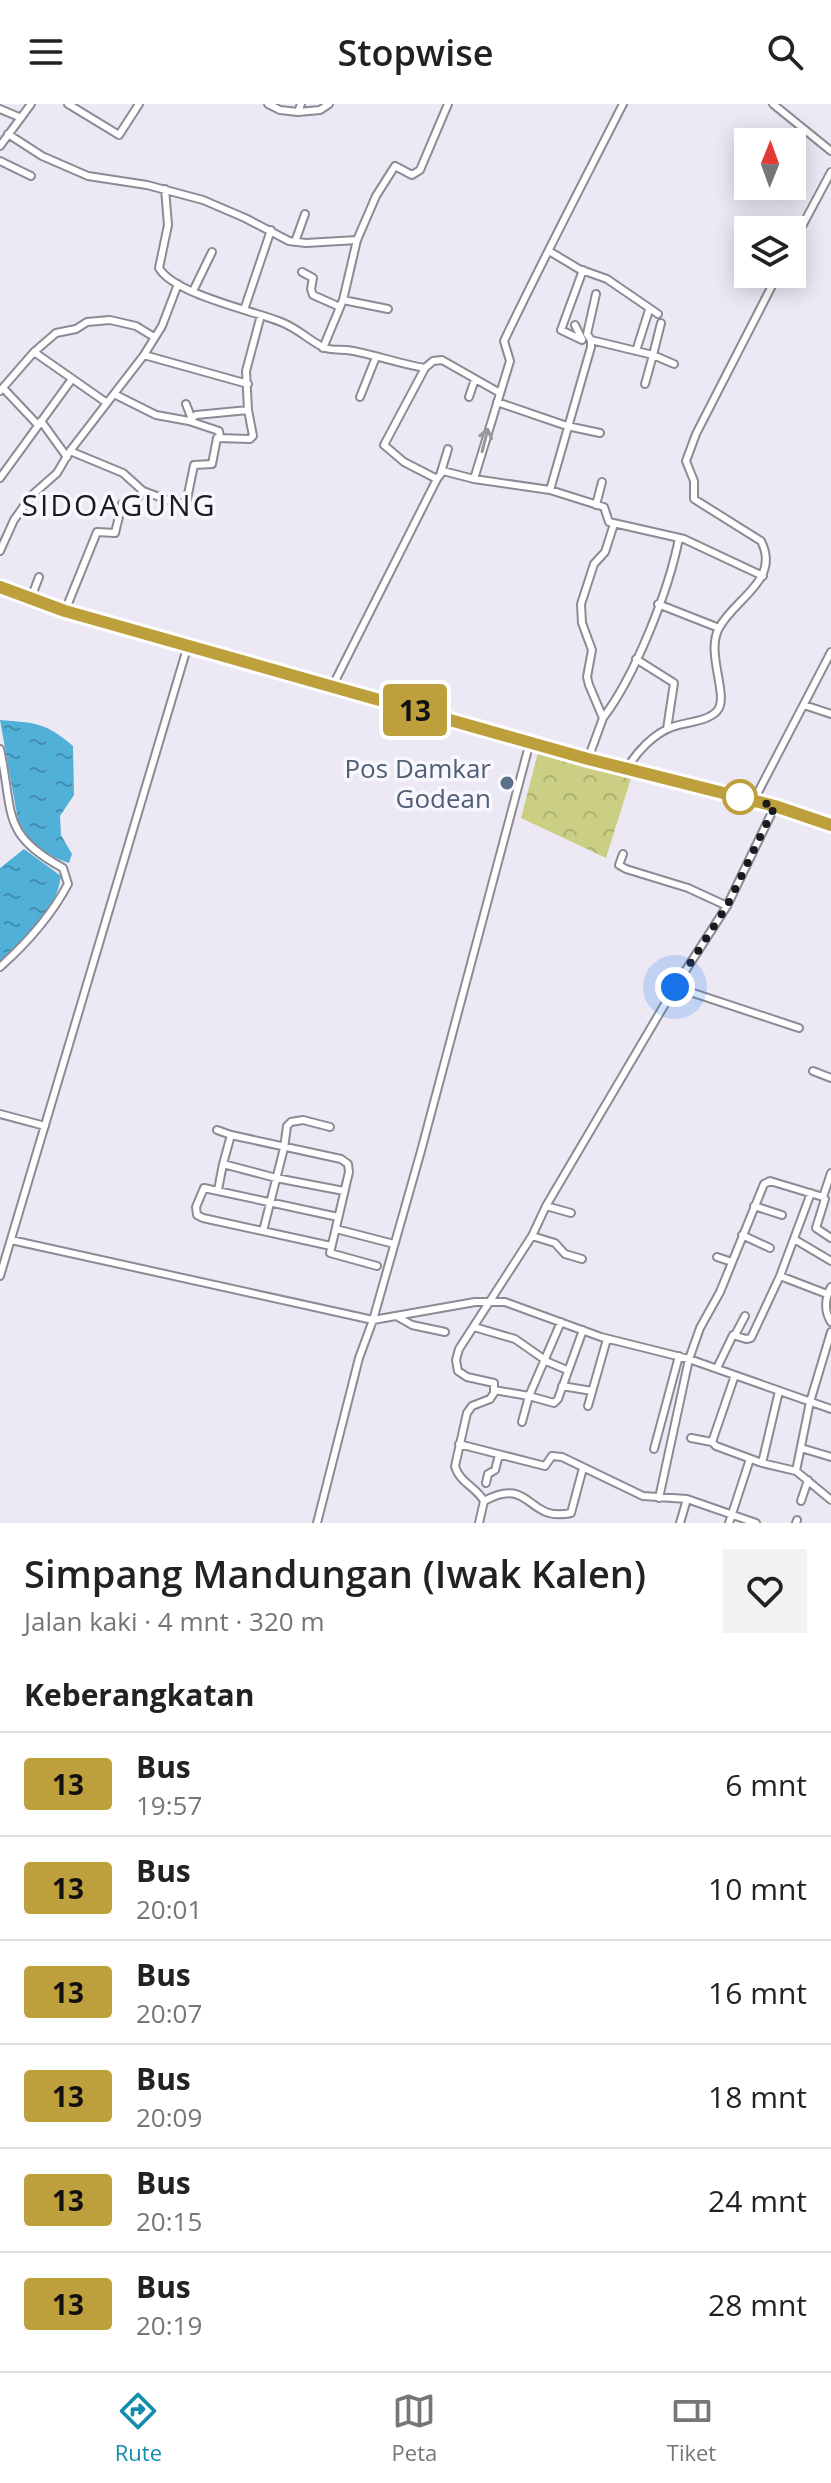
<!DOCTYPE html>
<html lang="id">
<meta charset="utf-8">
<style>
body{margin:0;font-family:"Open Sans",sans-serif;background:#f2f2f2;color:#222;height:100vh;display:flex;flex-direction:column;font-size:30px;white-space:nowrap}
*{box-sizing:border-box;margin:0}
p{font-size:26px;color:#767676}
.icon{flex:none;width:44px;height:44px;fill:none;stroke:currentColor;stroke-width:2;stroke-linecap:round;stroke-linejoin:round}
.map{position:relative;height:1419px;overflow:hidden}
.sheet{display:flex;flex-direction:column;background:#fff;flex:1}
.sheet>*{flex:none}
.badge{padding:0 16px;border-radius:6px;font-size:28px;line-height:52px}
.needle{width:52px;rotate:1deg}
.controls{position:absolute;left:734px;top:24px;display:grid;gap:16px}
.controls a{display:grid;place-items:center;width:72px;height:72px;border-radius:0px;background:#fff;box-shadow:0 4px 20px #0003;font-size:40px}
.you{position:absolute;width:40px;height:40px;margin:-20px;border:6px solid #fff;border-radius:50%;background:#1a73e8;box-shadow:0 0 0 12px #1a73e833}
.map>.badge{position:absolute;translate:-50% -50%;box-shadow:0 0 0 4px #fff}
h2{padding:0 24px;font-size:30px;line-height:72px}
.round{display:grid;place-items:center;flex:none;width:84px;height:84px;border-radius:0px;background:#f2f2f2}
.headline{display:flex;align-items:center;justify-content:space-between;height:136px;padding:0 24px}
h1{font-size:38px;font-weight:600;line-height:60px}
ul{padding:0;list-style:none}
li{display:flex;align-items:center;gap:24px;height:104px;padding:0 24px;border-top:2px solid #e0e0e0}
li div{flex:1}
li b{display:block;font-size:30px}
li em{font-style:normal}
li .badge{min-width:88px;font-weight:700;text-align:center}
header{display:flex;justify-content:space-between;align-items:center;height:104px;padding:0 24px;background:#fff;font-size:36px;font-weight:600}
.tabs{display:flex;justify-content:space-around;align-items:center;height:112px;border-top:2px solid #e0e0e0;background:#fff;font-size:22px;color:#767676}
.tabs a{display:grid;justify-items:center;gap:4px}
.tabs .current{color:#128dae}
.map>svg:first-child{display:block}
</style>
<header><svg class="icon" aria-label="menu" viewBox="0 0 24 24"><path d="M4 6h16M4 12h16M4 18h16"/></svg>Stopwise<svg class="icon" aria-label="search" viewBox="0 0 24 24"><circle cx="10" cy="10" r="6"/><path d="M15 15l6 6"/></svg></header>
<div class="map">
<svg width="831" height="1419" viewBox="0 0 831 1419">
<defs>
<pattern id="forest-crowns" width="20" height="18" patternUnits="userSpaceOnUse" patternTransform="scale(2)"><rect width="20" height="18" fill="#cacf83"/><path d="M2 6a3 3 0 1 1 6 0M12 15a3 3 0 1 1 6 0" fill="none" stroke="#adb171"/></pattern>
<pattern id="water-ripples" width="26" height="14" patternUnits="userSpaceOnUse" patternTransform="scale(2)"><rect width="26" height="14" fill="#51b0d8"/><path d="M2 4q2-2 4 0t4 0M15 11q2-2 4 0t4 0" fill="none" stroke="#428eaf"/></pattern>
</defs>
<rect width="100%" height="100%" fill="#ece9f5"/>
<path fill="url(#forest-crowns)" d="M539,645L632,671L606,754L521,714Z"/>
<path fill="url(#water-ripples)" d="M0,616C36,619 45,618 73,642L74,691L60,712L61,731L72,750L69,759C46,751 32,743 19,722Z
M24,745L61,772C56,809 25,833 0,857V764Z"/>
<g fill="none" stroke-linecap="round" stroke-linejoin="round">
<g stroke="#8d8a95" stroke-width="10">
<path id="street" d="M68,0L119,31L139,0
M268,0L280,6L298,8L301,0
M773,0L831,47
M0,5L19,13
M298,8L320,6L329,0
M8,30L42,52L88,72L147,81L203,96L245,114L289,137L306,139L357,136
M0,42L31,0
M0,57L31,72
M165,85L168,121L159,164C174,190 251,206 281,218C299,225 308,236 323,243C330,247 340,245 347,246C374,250 399,260 425,264L433,257L442,256L500,289
M295,138L305,110
M792,141L831,68
M549,147L579,165L607,175L658,210
M302,168L313,174L311,185L313,191L340,203
M193,187L212,148
M343,196L388,205
M244,206L271,126
M575,221L582,235
M582,236L561,226L583,166
M591,236L653,251L661,219
M323,244L343,196L357,136L376,92L395,62L412,71L420,66L448,0
M636,247L649,206
M34,248L107,299
M144,251L248,280
M425,264L384,341L404,358L437,375
M645,280L653,251L674,260
M3,284L38,321
M0,287L34,248L56,229L76,225L87,218L110,216L136,222L154,233
M114,290L156,311L189,317L196,311L248,306
M360,293L376,253
M469,293L475,275
M497,298L567,322L600,329
M186,300L191,313
M41,317L67,353
M189,317L219,327L220,333
M70,347L123,369L143,387L176,399L186,400L194,361L212,360L217,334L250,335L253,332L248,306L246,267L261,211
M441,368L448,345
M0,374L72,275
M474,375L510,257L504,237C542,157 583,79 623,0
M550,386L591,243V236L587,230L596,190
M596,401L602,378
M0,447L14,416L31,392L57,369L70,347L144,251L162,222L178,180
M31,494L39,473
M658,500L719,524
M65,507L97,428L115,429L122,400L134,399L143,387
M636,555L674,579L667,625
M332,583L437,375L443,367L474,375L550,386L604,403L609,418L684,435L763,472
M804,601L831,610
M603,614C635,572 669,486 679,434
M0,645C14,709 0,730 63,764L68,780C51,812 27,839 0,863
M588,655L603,614L589,581L587,573L592,546L582,519L581,500L594,460L605,448L614,420
M627,664C637,648 653,630 672,623C685,618 707,618 717,607C730,593 705,549 719,524C735,494 781,476 761,437L694,395V377L686,357L696,330L778,170
M754,696L831,548
M775,702L727,802L675,883L799,924
M623,750L619,761L626,765L688,784L727,802
M813,967L831,974
M0,1010L45,1022
M217,1026L231,1031
M223,1060L231,1031L341,1055L348,1060L349,1068L330,1149L377,1162
M218,1086L223,1060L276,1074L344,1087
M823,1093L831,1069
M546,1102L571,1109
M754,1102L782,1111
M336,1125L394,1140
M263,1127L284,1044L287,1022L291,1018L303,1016L330,1023
M742,1131L770,1144
M532,1132L555,1139L565,1150L582,1155
M794,1135L831,1157
M11,1136L373,1216L475,1198H505L601,1233L689,1255L831,1305
M331,1142L203,1114L197,1111L196,1103L204,1084L338,1113
M717,1153L732,1158
M0,1172L188,541
M780,1172L827,1190
M831,1183C825,1194 824,1207 831,1218
M398,1213L412,1221L445,1228
M474,1223L515,1235L548,1258L567,1266
M735,1231L745,1212
M717,1264L733,1231L746,1235L751,1234L780,1172L811,1089
M562,1282L592,1287
M494,1286L529,1292L561,1218
M588,1302L607,1235
M522,1318L529,1292L554,1299L558,1295L583,1226
M691,1334L712,1338L716,1342L762,1359L796,1367L831,1396
M712,1338L735,1271
M459,1340L545,1362L552,1352L562,1353L643,1392L687,1395
M801,1344L831,1353
M654,1345L679,1252
M762,1359L779,1287
M796,1367L810,1298L831,1228
M486,1379L488,1370L495,1366L499,1351
M659,1394L689,1255L700,1224L720,1188L764,1080L770,1077L823,1093L825,1095L816,1124L831,1134
M484,1397C532,1371 526,1419 571,1409L583,1364
M801,1397L808,1376
M317,1419L359,1254L373,1216L421,1047L530,638
M479,1419L484,1397C476,1383 459,1378 455,1362L467,1309L472,1302L490,1295L494,1289V1279L467,1273L458,1267L456,1256L459,1245L532,1132L546,1102L675,883
M680,1419L687,1395L756,1419
M729,1419L750,1355
M796,1419L797,1416"/>
</g>
<g stroke="#c8c8c9" stroke-width="13">
<path id="primary" d="M0,483L65,507L588,655L775,702L831,721"/>
</g>
<use href="#street" stroke="#fff" stroke-width="6"/>
<use href="#primary" stroke="#b0e5fd" stroke-width="9"/>
</g>
<defs><path id="oneway-shaft" d="M-6 0H5M1.5-3L5.5 0L1.5 3" fill="none" stroke-width="1.6" stroke-linecap="round" stroke-linejoin="round" transform="scale(2)"/></defs>
<use stroke="#98989a" href="#oneway-shaft" transform="translate(485 336) rotate(-76)"/>
<g fill="none" stroke-linecap="round" stroke-linejoin="round">
<g stroke="#fff" stroke-width="18">
<path id="line" d="M0,483L65,507L588,655L775,702L831,721"/>
</g>
<use href="#line" stroke="#bd9f3c" stroke-width="12"/>
<path stroke="#1b1a1e" stroke-width="8" stroke-dasharray="0 14.4" d="M675,883L727,802L775,702L726,689L740,693"/>
</g>
<circle fill="#5c6f8a" stroke="#f9f7fe" stroke-width="3" cx="507" cy="679" r="8"/>
<circle fill="#fff" stroke="#bd9f3c" stroke-width="4" cx="740" cy="693" r="16"/>
<g text-anchor="middle" dominant-baseline="central" stroke-width="7" stroke-linejoin="round" paint-order="stroke">
<g font-size="26" fill="#4e5e75" stroke="#f9f7fe" text-anchor="end">
<text x="491" y="664">Pos Damkar<tspan x="491" dy="30">Godean</tspan></text>
</g>
<g font-size="30" letter-spacing="2" fill="#1b1a1e" stroke="#f9f7fe">
<text x="119" y="400">SIDOAGUNG</text>
</g>
</g>
</svg>
<div class="controls">
<a><svg class="needle" viewBox="-14 -14 28 28"><path d="M0-13l5 13h-10z" fill="#e53935"/><path d="M0 13l5-13h-10z" fill="#767676"/></svg></a>
<a><svg class="icon" aria-label="layers" viewBox="0 0 24 24"><path d="M12 4l9 5-9 5-9-5zM3 14l9 5 9-5"/></svg></a>
</div>
<div class="you" style="left:675px;top:883px"></div>
<b class="badge" style="left:415px;top:606px;background:#bd9f3c;color:#111">13</b>
</div>
<section class="sheet">
<div class="headline"><div><h1>Simpang Mandungan (Iwak Kalen)</h1><p>Jalan kaki · 4 mnt · 320 m</p></div><a class="round"><svg class="icon" aria-label="heart" viewBox="0 0 24 24"><path d="M12 20l-8-8c-3-5 5-10 8-4 3-6 11-1 8 4z"/></svg></a></div>
<h2>Keberangkatan</h2>
<ul>
<li><span class="badge" style="background:#bd9f3c;color:#111">13</span><div><b>Bus</b><p>19:57</p></div><em>6 mnt</em></li>
<li><span class="badge" style="background:#bd9f3c;color:#111">13</span><div><b>Bus</b><p>20:01</p></div><em>10 mnt</em></li>
<li><span class="badge" style="background:#bd9f3c;color:#111">13</span><div><b>Bus</b><p>20:07</p></div><em>16 mnt</em></li>
<li><span class="badge" style="background:#bd9f3c;color:#111">13</span><div><b>Bus</b><p>20:09</p></div><em>18 mnt</em></li>
<li><span class="badge" style="background:#bd9f3c;color:#111">13</span><div><b>Bus</b><p>20:15</p></div><em>24 mnt</em></li>
<li><span class="badge" style="background:#bd9f3c;color:#111">13</span><div><b>Bus</b><p>20:19</p></div><em>28 mnt</em></li>
</ul>
</section>
<nav class="tabs">
<a class="current"><svg class="icon" aria-label="directions" viewBox="0 0 24 24"><path d="M12 3l9 9-9 9-9-9zM9 14v-3h6M13 9l2 2-2 2"/></svg>Rute</a>
<a><svg class="icon" aria-label="map" viewBox="0 0 24 24"><path d="M3 6l6-2 6 2 6-2v14l-6 2-6-2-6 2zM9 4v14M15 6v14"/></svg>Peta</a>
<a><svg class="icon" aria-label="tickets" viewBox="0 0 24 24"><path d="M3 7h18v10H3zM15 7v10"/></svg>Tiket</a>
</nav>
